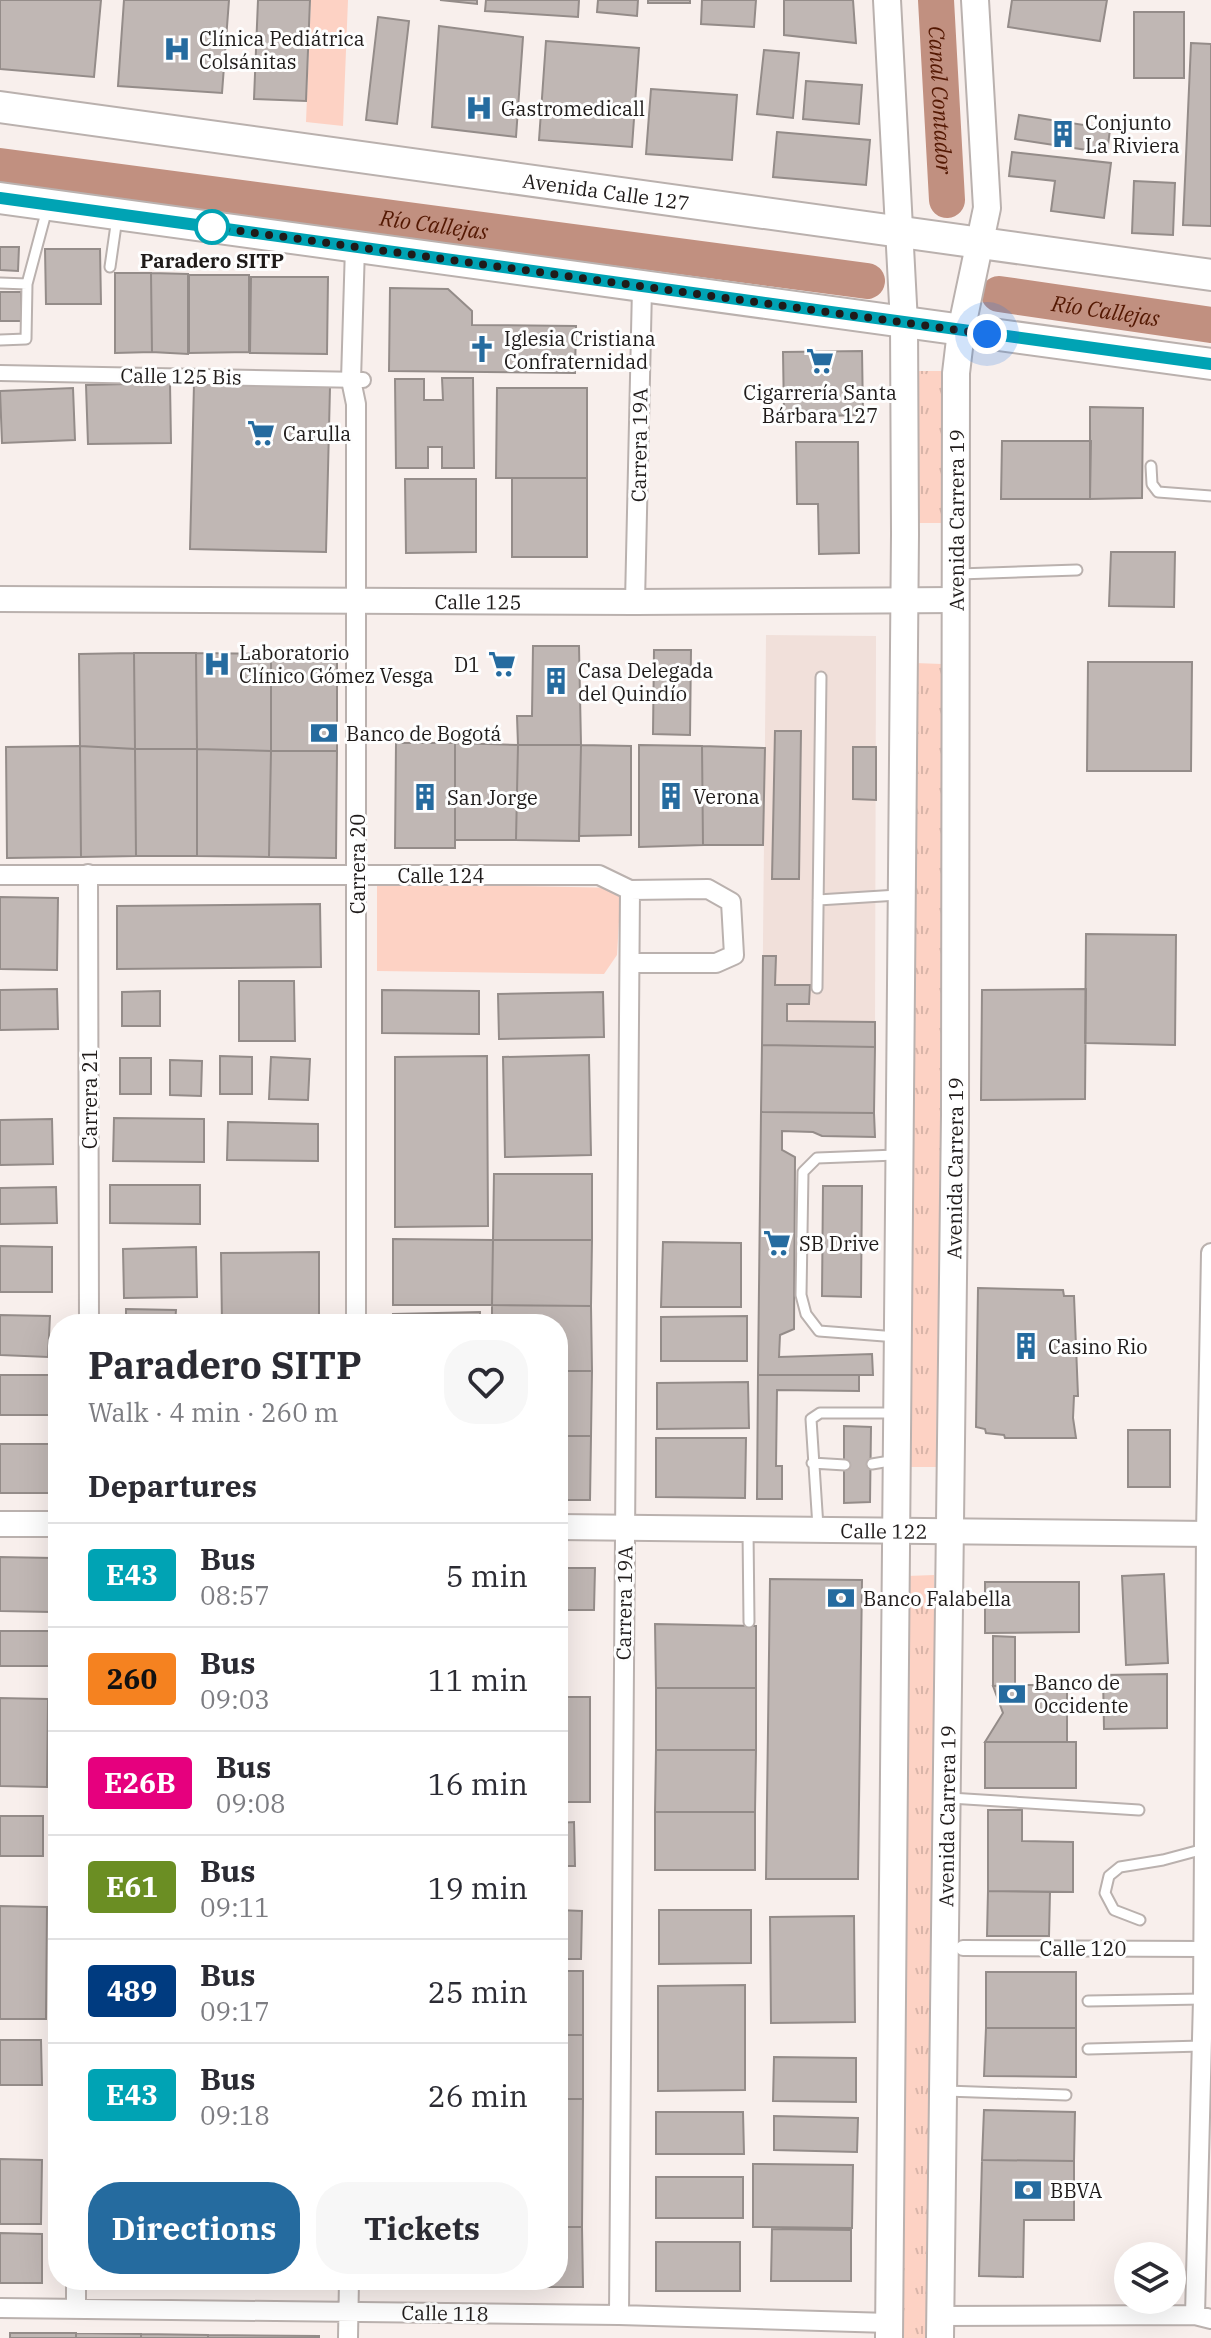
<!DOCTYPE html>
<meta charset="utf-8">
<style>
body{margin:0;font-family:"IBM Plex Serif",serif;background:#f7f7f7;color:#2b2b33;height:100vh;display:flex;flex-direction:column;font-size:30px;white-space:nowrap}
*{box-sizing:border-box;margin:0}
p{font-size:26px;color:#7c7c81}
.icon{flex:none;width:44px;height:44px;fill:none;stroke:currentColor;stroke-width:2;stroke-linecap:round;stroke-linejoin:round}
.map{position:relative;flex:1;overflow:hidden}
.sheet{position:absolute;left:48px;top:1314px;width:520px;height:976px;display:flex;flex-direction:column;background:#fff;border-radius:32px;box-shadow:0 8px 32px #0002}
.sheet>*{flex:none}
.badge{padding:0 16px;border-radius:6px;font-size:28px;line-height:52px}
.tools{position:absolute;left:1114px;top:2242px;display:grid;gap:16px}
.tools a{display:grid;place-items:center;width:72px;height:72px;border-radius:50%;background:#fff;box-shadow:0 8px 32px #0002;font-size:40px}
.you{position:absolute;width:40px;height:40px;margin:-20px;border:6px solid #fff;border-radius:50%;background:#1a73e8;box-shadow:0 0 0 12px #1a73e833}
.map>.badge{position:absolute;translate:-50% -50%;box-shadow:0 0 0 4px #fff}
h2{padding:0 40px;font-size:30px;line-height:72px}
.round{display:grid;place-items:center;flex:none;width:84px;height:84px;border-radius:32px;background:#f7f7f7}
.headline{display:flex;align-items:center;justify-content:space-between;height:136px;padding:0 40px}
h1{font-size:38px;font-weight:700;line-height:60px}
.action{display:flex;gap:16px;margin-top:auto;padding:16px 40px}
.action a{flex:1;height:92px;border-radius:32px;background:#256b9f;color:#fff;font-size:32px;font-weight:700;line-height:92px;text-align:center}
.action a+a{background:#f7f7f7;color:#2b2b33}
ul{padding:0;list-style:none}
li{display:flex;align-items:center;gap:24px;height:104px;padding:0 40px;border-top:2px solid #e1e1e2}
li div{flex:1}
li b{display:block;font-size:30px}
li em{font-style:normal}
li .badge{min-width:88px;font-weight:700;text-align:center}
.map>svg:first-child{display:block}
</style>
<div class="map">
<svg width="1211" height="2338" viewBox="0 0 1211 2338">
<defs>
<pattern id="grass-tufts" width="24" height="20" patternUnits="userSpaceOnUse" patternTransform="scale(2)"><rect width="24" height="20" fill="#fdd2c4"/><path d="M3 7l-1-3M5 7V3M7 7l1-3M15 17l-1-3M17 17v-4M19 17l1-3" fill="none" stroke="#d8b4a8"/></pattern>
</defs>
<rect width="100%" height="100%" fill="#f8efec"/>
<path fill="#f1e0da" d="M766,635L876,636L875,1047L762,1045Z"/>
<path fill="url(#grass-tufts)" d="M919,371H942V523H919Z
M915,663L942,664L943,936L936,1467H907Z
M934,1575L936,1869L929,2338H901L908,1707L907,1576Z"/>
<path fill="#fdd2c4" d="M311,0H348L343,126L306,122Z
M377,883L621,888L617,955L604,974L377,971Z"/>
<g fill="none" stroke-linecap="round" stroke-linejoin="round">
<g stroke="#c19080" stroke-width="36">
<path id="s1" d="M936,0L947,200"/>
<path id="s2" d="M0,166L867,281"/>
<path id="s3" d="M999,294L1211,325"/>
</g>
</g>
<path fill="#c0b7b4" stroke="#948c89" stroke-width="2" d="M0,0H101L94,77L0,69Z
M124,0H229L222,93L118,86Z
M258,0H310L306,101L254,99Z
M440,0H477V4Z
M486,0H579L578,17L485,11Z
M598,0H638L637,16L597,12Z
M648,0H690V3H648Z
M702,0H756L754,27L701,24Z
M784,0H853L856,43L784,35Z
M1012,0H1107L1100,41L1008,27Z
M1134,12H1184V78H1134Z
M378,17L409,21L397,124L366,120Z
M439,26L523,37L516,137L432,127Z
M546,41L639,48L632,147L539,140Z
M1191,43L1211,44V226L1183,225Z
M764,50L799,53L793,118L757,114Z
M806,81L862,85L859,124L803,119Z
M651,89L737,95L732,160L646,154Z
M1019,115L1110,129L1107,153L1015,139Z
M777,132L870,140L866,185L773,177Z
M1012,152L1111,163L1104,218L1051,211L1055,181L1009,176Z
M1134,181L1175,183L1173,235L1132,233Z
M0,247H19L18,271L0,270Z
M45,249H100L101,304H46Z
M115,273H151L152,352L115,353Z
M151,273L188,274V354L152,352Z
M189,275H249V352L189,353Z
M251,277H328L327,354L250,353Z
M390,288L448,289L472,311V325L576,326L575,373L389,371Z
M0,292H21V321H0Z
M862,351L863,415L784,417L783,352Z
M442,378H473L474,468H442V447H428V468H396L395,379H424V400H443Z
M170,383L171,443L88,444L86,385Z
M194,384L330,387L326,552L190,549Z
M73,388L75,440L2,443L0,391Z
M497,388H587V478H496Z
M1090,407L1143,408L1142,498L1090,499Z
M1002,441H1091L1090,499H1001Z
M796,442H858L859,553L819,554L818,504H797Z
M512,478H587V557H512Z
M405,479H476V552L406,553Z
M1111,552H1175L1174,607L1109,606Z
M533,646H579L581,745H518L517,716H532Z
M654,650H691L690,735L653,734Z
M134,653H196L197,749H135Z
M134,653L135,749L80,746L79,654Z
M196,653L271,654V751L197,749Z
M337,653V751H271V654Z
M1088,662H1192L1191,771H1087Z
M775,731H801L799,879H772Z
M396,743H455V848H395Z
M455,743L518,745L516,840H455Z
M518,745H581L579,841L516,840Z
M581,745L631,746V835L579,836Z
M639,745L702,746L703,845L639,847Z
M80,746L135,749L136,856L81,857Z
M80,746L81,857L7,858L6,747Z
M702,746L765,748L763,845H703Z
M853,747H876V800L853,799Z
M135,749H197V856H136Z
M197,749L271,751L269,857L197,856Z
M271,751H337L336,858L269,857Z
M0,897L58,898L57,970L0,969Z
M320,904L321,967L117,969V906Z
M1086,934L1176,935L1175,1045L1085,1043Z
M763,956H776L775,985H810L809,1004H787V1021L875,1022V1047L762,1045Z
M239,981H294L295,1041H239Z
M57,989L58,1029L0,1030V990Z
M1086,989L1085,1099L981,1100L982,990Z
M382,990L479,991V1034L382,1033Z
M160,991V1026H122V992Z
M603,992L604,1037L499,1039L498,994Z
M762,1045L875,1047L874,1113L761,1112Z
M589,1055L591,1155L505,1157L503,1057Z
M220,1056L252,1057V1094H220Z
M487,1056L488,1226L395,1227V1057Z
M271,1057L310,1059L308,1100L269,1099Z
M120,1058H151V1094H120Z
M170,1060L202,1061L201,1096L170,1095Z
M761,1112L874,1113L875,1137L822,1136L813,1132L782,1131V1150L795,1157L794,1329L780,1335L779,1357L872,1354L873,1375H758Z
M114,1118L204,1119V1162L113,1161Z
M52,1119L53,1164L0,1165V1120Z
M228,1122L318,1124V1161L227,1160Z
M494,1174H592V1240H493Z
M110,1185H200V1224L110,1223Z
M823,1186H862L861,1297L822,1296Z
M56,1187L57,1223L0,1224V1188Z
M393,1239L493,1240L492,1305H393Z
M493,1240H592L591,1306L492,1305Z
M663,1242L741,1243V1307H661Z
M0,1246L52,1247V1292H0Z
M196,1247L197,1297L124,1298L123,1249Z
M319,1252V1324H222L221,1253Z
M978,1288L1063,1290L1064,1296H1074L1078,1396H1074L1073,1418L1076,1438H1005L1004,1435L986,1433L985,1429L976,1427Z
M492,1305L591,1306L592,1371H558V1324H492Z
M126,1309L176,1310L175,1324H126Z
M480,1312V1324H393V1314Z
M0,1315L50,1316L48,1357L0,1355Z
M747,1316V1361H661V1317Z
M558,1371H592L591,1436H558Z
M0,1375H53V1415H0Z
M758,1375H859V1391L777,1390L776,1466H782V1499H757Z
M748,1382L749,1428L657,1429V1383Z
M844,1426L871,1427L870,1502L844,1503Z
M1128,1430H1170V1487H1128Z
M558,1436H591L590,1500H558Z
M656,1438H746L745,1498L656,1497Z
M0,1444H52L51,1493H0Z
M0,1557L52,1558L51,1612L0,1611Z
M558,1568H595L594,1610H558Z
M1164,1574L1168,1663L1126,1665L1122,1576Z
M770,1579L862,1580L858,1879H766Z
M985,1582H1079V1632L985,1633Z
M655,1624L756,1626V1688H656Z
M0,1631H49V1666H0Z
M993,1636L1015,1637V1685L993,1686Z
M1167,1674V1728L1104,1729L1103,1675Z
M1015,1685H1067V1742H985L1003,1713L993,1686Z
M656,1688H756V1750H656Z
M558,1697H590V1802H558Z
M0,1698L48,1699L47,1787L0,1786Z
M985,1742H1076V1788H985Z
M656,1750H756L755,1812H655Z
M988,1810H1022V1841L1073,1842V1892L988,1891Z
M655,1812H755V1870H655Z
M0,1816H43V1856H0Z
M574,1822L575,1866H558V1823Z
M988,1891L1050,1892L1049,1936H987Z
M0,1906L47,1907L46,2019H0Z
M558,1910L582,1911L581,1959H558Z
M659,1910H751V1963L659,1964Z
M854,1916L855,2022L771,2023L770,1917Z
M558,1971H583V2035H558Z
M986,1972H1076V2028H986Z
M745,1985V2090L658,2091V1986Z
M986,2028H1076V2077L984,2076Z
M558,2035H583V2099H558Z
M0,2040H41L42,2085H0Z
M774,2057L856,2058V2102L773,2101Z
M558,2099H583L582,2227H558Z
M984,2110L1075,2112L1074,2161L982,2160Z
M656,2112H743L744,2154H656Z
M774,2116L858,2118L857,2152L774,2150Z
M0,2159L42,2160L41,2224H0Z
M982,2160L1074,2161V2220H1024L1023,2277L979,2276Z
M753,2164L853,2165L852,2228L753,2227Z
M656,2177H743V2218H656Z
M558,2227H582L583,2287H483L484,2280H558Z
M772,2229L851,2230V2281H771Z
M0,2233L42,2234V2283H0Z
M656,2242H740V2291H656Z
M112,2280H196V2284H112Z
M222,2280H306V2282L222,2283Z
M383,2280H484L483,2287H383Z
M10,2333H76V2338H10Z
M76,2333L141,2334V2338H76Z
M141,2334L208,2335V2338H141Z
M208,2335L319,2336V2338H208Z"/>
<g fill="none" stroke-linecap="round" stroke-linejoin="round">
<g stroke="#bab1ae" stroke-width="13">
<path id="service" d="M110,267L117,218
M0,283L27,284L47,209
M0,340L26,339L27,284
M1151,466L1152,484L1158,492L1211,496
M959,574L1077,570
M818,900L898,895
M817,988L821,677
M896,1155L817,1158L803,1172L801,1295L806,1314L819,1331L897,1337
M812,1463L845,1465
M872,1464L896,1460
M818,1527L811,1419L820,1413H894
M748,1530L749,1622
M950,1798L1139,1810
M1140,1920L1114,1910L1105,1893L1109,1876L1120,1867L1163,1860L1204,1849
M1088,2001L1203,1999
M1088,2049L1202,2046
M946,2091L1066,2095"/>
</g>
<g stroke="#bab1ae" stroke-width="18">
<path id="pedestrian" d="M0,373L363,380
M963,1948L1203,1949"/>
</g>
<g stroke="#bab1ae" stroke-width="22">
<path id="minor" d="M355,247L351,380L356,404V1324
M635,602L642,288
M88,874L89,1324
M0,875H599L630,890L708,889L731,902L734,955L716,963H630
M0,2308L619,2315L889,2323
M76,2308V2280
M619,2315L630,890
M1195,2315L1203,1999L1206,1534L1211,1253
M940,2316L1195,2315L1211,2319
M348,2338L349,2280"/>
</g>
<g stroke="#bab1ae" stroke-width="28">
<g id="tertiary">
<path id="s4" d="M0,599L635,602L956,600"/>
<path d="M0,1524H58"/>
<path id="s5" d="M558,1527L1211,1534"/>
</g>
</g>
<g stroke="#bab1ae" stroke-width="30">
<g id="secondary">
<path d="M887,0L904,323L905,534L889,2338"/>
<path id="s6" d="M940,2338L955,1115L956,373L961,331L987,208L975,0"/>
</g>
</g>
<g stroke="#bab1ae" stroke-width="34">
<g id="primary">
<path id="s7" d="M0,107L1211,275"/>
<path d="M0,198L1211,364"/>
</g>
</g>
<use href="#service" stroke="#fff" stroke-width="9"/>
<use href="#pedestrian" stroke="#fff" stroke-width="14"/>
<use href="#minor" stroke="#fff" stroke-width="18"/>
<use href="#tertiary" stroke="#fff" stroke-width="24"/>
<use href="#secondary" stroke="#fff" stroke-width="26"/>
<use href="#primary" stroke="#fff" stroke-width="30"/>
</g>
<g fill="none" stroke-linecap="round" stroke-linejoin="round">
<g stroke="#fff" stroke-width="18">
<path id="line" d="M0,198L1211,364"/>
</g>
<use href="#line" stroke="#00a3b4" stroke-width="12"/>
<path stroke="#1f1b1a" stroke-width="8" stroke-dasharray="0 14.4" d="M212,227L987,334"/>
</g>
<defs>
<g id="hospital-bare" transform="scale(2.16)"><path d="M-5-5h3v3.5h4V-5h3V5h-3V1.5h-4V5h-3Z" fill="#256b9f" stroke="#fefefe" stroke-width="2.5" paint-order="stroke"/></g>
<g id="building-bare" transform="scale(2.16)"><path d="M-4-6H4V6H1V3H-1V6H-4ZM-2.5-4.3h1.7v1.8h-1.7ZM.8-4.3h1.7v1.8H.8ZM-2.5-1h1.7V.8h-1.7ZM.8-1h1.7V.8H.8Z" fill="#256b9f" stroke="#fefefe" stroke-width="2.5" paint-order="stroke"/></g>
<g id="church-bare" transform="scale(2.16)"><path d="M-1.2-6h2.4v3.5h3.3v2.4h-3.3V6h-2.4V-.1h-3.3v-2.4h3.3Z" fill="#256b9f" stroke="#fefefe" stroke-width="2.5" paint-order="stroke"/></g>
<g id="supermarket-bare" transform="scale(2.16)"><path d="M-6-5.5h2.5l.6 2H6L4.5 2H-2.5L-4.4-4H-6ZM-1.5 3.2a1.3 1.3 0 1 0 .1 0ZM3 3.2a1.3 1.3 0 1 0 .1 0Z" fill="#256b9f" stroke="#fefefe" stroke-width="2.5" paint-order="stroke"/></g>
<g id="bank-bare" transform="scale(2.16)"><path d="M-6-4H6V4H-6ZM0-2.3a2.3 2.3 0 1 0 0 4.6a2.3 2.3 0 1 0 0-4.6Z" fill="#256b9f" stroke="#fefefe" stroke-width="2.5" paint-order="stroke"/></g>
</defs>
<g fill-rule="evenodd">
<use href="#hospital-bare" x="177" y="49"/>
<use href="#hospital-bare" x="479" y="108"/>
<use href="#building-bare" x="1063" y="134"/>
<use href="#church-bare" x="482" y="349"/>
<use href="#supermarket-bare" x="820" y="361"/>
<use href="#supermarket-bare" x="261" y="433"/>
<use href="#hospital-bare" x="217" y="664"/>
<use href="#supermarket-bare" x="502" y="664"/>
<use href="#building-bare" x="556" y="681"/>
<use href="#bank-bare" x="324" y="733"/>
<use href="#building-bare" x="671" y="796"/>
<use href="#building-bare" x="425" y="797"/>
<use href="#supermarket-bare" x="777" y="1243"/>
<use href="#building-bare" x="1026" y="1346"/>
<use href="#bank-bare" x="841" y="1598"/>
<use href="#bank-bare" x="1012" y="1694"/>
<use href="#bank-bare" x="1028" y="2190"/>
</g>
<circle fill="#fff" stroke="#00a3b4" stroke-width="4" cx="212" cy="227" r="16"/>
<g text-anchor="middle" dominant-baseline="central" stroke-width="6" stroke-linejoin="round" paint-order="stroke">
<g font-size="20" fill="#1f1b1a" stroke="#fefefe" text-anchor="start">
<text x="199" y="38">Clínica Pediátrica<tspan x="199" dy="23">Colsánitas</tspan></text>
<text x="501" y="108">Gastromedicall</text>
<text x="1085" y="122">Conjunto<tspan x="1085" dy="23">La Riviera</tspan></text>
<text x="504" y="338">Iglesia Cristiana<tspan x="504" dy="23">Confraternidad</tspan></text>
<text x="820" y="392" text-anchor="middle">Cigarrería Santa<tspan x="820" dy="23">Bárbara 127</tspan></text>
<text x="283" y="433">Carulla</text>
<text x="239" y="652">Laboratorio<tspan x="239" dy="23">Clínico Gómez Vesga</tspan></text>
<text x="480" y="664" text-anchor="end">D1</text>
<text x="578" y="670">Casa Delegada<tspan x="578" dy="23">del Quindío</tspan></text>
<text x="346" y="733">Banco de Bogotá</text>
<text x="693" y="796">Verona</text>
<text x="447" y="797">San Jorge</text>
<text x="799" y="1243">SB Drive</text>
<text x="1048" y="1346">Casino Rio</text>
<text x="863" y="1598">Banco Falabella</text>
<text x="1034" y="1682">Banco de<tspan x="1034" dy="23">Occidente</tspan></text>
<text x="1050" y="2190">BBVA</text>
</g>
<g font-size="20" fill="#1f1b1a" stroke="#fefefe">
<text stroke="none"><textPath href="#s7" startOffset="612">Avenida Calle 127</textPath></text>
<text transform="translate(181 376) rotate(1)">Calle 125 Bis</text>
<text transform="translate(639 445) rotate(-89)">Carrera 19A</text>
<text stroke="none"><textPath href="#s6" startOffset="1818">Avenida Carrera 19</textPath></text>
<text stroke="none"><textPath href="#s4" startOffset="478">Calle 125</textPath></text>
<text transform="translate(357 864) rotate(-90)">Carrera 20</text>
<text x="441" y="875">Calle 124</text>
<text transform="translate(89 1099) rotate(-90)">Carrera 21</text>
<text stroke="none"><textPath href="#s6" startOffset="1170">Avenida Carrera 19</textPath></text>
<text stroke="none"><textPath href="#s5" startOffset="326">Calle 122</textPath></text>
<text transform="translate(624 1603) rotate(-89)">Carrera 19A</text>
<text stroke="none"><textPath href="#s6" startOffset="522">Avenida Carrera 19</textPath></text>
<text x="1083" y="1948">Calle 120</text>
<text transform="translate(445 2313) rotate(1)">Calle 118</text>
</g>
<g font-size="20" font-weight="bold" fill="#1f1b1a" stroke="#fefefe">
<text x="212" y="260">Paradero SITP</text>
</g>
<g font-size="22" font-style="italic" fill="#541802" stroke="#fefefe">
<text stroke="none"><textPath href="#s1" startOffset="100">Canal Contador</textPath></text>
<text stroke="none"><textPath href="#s2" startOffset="438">Río Callejas</textPath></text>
<text stroke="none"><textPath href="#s3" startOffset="108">Río Callejas</textPath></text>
</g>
</g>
</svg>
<div class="tools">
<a><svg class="icon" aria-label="layers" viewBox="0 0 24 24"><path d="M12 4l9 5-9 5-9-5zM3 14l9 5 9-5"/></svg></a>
</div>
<div class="you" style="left:987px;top:334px"></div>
<section class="sheet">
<div class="headline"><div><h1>Paradero SITP</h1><p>Walk · 4 min · 260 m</p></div><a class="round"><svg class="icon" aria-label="heart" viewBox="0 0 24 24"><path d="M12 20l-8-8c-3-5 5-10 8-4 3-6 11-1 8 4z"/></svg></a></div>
<h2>Departures</h2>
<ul>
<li><span class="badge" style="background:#00a3b4;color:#fff">E43</span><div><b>Bus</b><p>08:57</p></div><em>5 min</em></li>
<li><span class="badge" style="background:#f58220;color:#111">260</span><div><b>Bus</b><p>09:03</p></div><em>11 min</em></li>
<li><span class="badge" style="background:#e6007e;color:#fff">E26B</span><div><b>Bus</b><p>09:08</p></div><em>16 min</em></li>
<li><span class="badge" style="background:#6b8e23;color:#fff">E61</span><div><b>Bus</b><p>09:11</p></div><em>19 min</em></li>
<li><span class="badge" style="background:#003b80;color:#fff">489</span><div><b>Bus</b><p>09:17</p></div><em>25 min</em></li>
<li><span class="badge" style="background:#00a3b4;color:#fff">E43</span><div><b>Bus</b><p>09:18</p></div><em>26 min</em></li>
</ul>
<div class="action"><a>Directions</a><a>Tickets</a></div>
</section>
</div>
